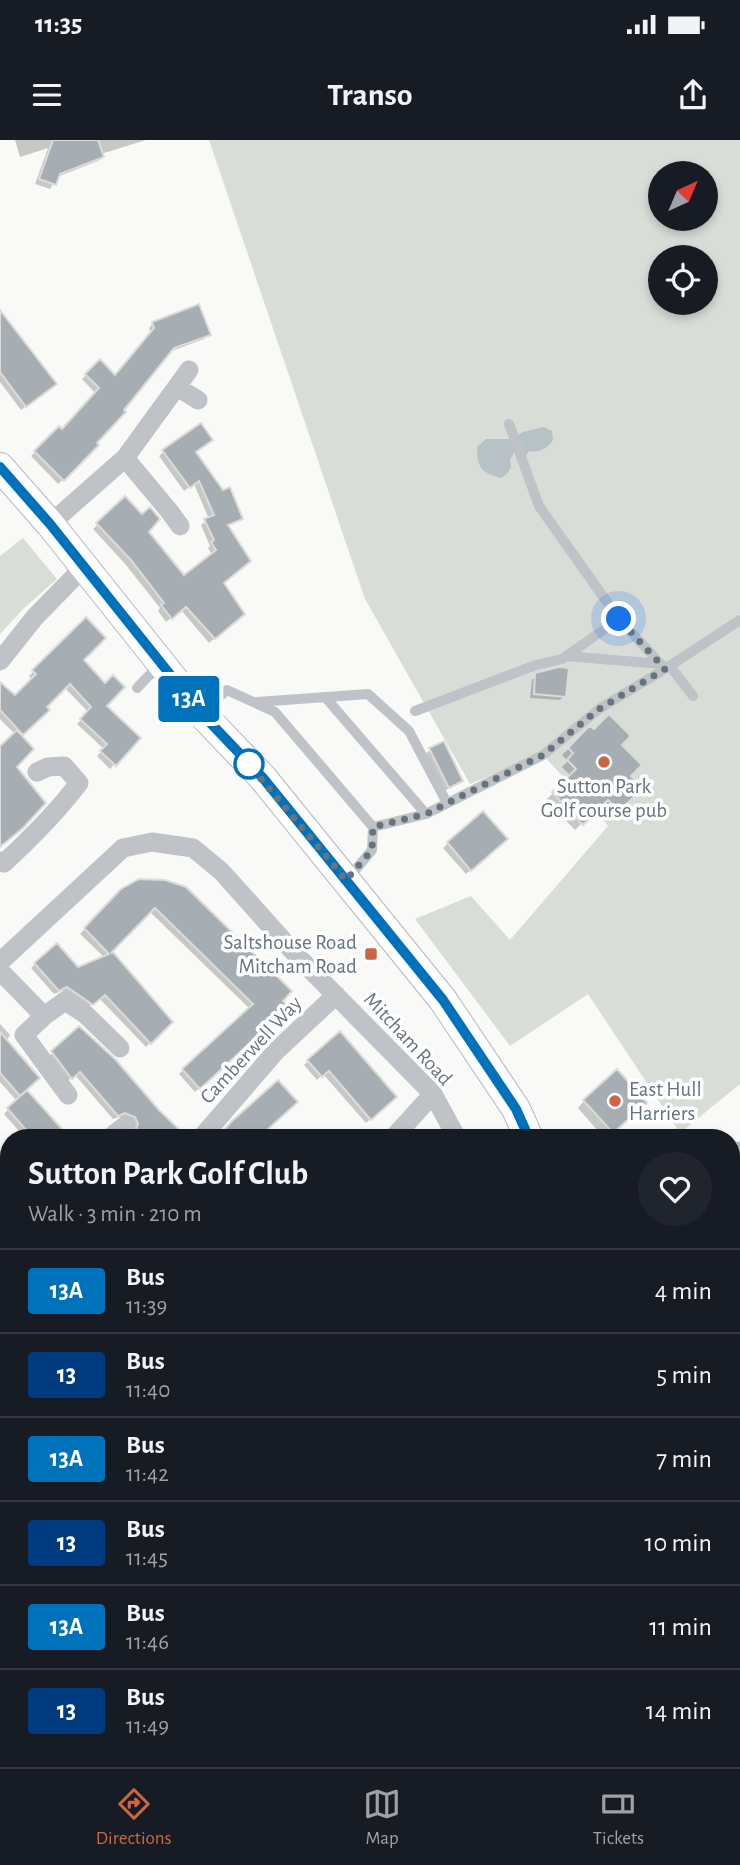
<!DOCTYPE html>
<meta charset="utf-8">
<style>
body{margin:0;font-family:"Alegreya Sans",sans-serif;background:#20242c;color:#f1f3f6;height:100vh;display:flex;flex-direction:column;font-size:26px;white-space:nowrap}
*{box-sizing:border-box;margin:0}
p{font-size:23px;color:#9ea1a6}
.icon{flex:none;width:38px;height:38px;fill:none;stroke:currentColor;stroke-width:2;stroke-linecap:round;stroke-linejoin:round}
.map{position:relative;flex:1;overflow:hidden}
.details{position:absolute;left:0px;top:989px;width:740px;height:639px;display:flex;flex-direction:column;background:#171b24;border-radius:28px 28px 0 0;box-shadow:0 4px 10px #0003}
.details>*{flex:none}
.badge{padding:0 14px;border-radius:5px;font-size:24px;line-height:46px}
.needle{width:46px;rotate:44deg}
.fabs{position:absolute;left:648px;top:21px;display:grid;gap:14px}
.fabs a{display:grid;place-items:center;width:70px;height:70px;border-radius:50%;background:#171b24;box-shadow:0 4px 10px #0003;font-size:35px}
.you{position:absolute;width:35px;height:35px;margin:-18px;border:5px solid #fff;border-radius:50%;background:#1a73e8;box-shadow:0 0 0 10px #1a73e833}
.map>.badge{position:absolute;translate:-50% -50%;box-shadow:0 0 0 4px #fff}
.round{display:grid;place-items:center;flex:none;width:74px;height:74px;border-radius:37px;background:#20242c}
.headline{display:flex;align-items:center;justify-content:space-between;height:119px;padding:0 28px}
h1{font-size:33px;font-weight:700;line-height:52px}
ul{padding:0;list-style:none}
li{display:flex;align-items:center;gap:21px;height:84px;padding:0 28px;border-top:2px solid #363941}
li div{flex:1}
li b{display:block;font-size:26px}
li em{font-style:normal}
li .badge{min-width:77px;font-weight:700;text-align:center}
.status{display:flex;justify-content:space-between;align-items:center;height:49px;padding:0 35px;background:#171b24;direction:ltr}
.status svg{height:19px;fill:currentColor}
header{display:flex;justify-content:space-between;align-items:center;height:91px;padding:0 28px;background:#171b24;font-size:32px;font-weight:700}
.tab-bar{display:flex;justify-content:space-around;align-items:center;height:98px;border-top:2px solid #363941;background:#171b24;font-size:19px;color:#9ea1a6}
.tab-bar a{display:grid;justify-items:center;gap:4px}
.tab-bar .selected{color:#cd6543}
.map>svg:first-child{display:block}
</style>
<div class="status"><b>11:35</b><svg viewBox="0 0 49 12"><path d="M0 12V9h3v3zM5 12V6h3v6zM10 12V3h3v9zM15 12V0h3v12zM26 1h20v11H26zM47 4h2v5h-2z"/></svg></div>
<header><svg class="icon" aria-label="menu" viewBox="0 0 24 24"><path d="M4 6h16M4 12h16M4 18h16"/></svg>Transo<svg class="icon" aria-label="share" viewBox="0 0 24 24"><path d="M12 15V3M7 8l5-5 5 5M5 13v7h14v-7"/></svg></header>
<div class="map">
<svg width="740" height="1627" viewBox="0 0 740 1627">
<rect width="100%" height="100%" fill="#f9f9f7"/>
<path fill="#e7e8e7" d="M191,1619H284L312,1627H185Z"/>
<path fill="#d9ddd7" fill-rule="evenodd" d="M209,0H740V944L680,993L588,854L510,906L415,779L471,756L510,800L608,686L543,615L470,644L365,459ZM660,33H705V79H660ZM660,117H705V163H660Z
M23,398L57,439L24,468L0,494V416Z
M740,1603V1627H695L693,1619H732V1605Z"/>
<path fill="#b8c2c6" d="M543,287L552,291L553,300C546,309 540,313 529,311L526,316L521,310L514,313L510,320L511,327L507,334L501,338C481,333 477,327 477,307L486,299H510L523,292Z"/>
<path fill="#0003" d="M15,0H146L101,14L102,17L98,21L57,37L50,49L35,44L48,8L20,17Z
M153,183L209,194L204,199L169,212L87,316L58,344L31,316L59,288L62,291L96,254L82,239L100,222L115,237L151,193L149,188Z
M0,184L50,248L21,270L0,242Z
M164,311L194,312L241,378L227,387L222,444L238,478L209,503L181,470L166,482L158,471L160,468L126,425L93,389L125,358L146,392L184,437L212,415L208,408L210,406L201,385L209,379L194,344L184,351L159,316Z
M86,480L81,520L105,566L139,598L110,629L97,616L104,609L77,584L88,572L64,547L44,567L47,570L20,596L0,705V608L15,594L0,579V550L15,557L33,540L29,536Z
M536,535L564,556L560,560L530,558L532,540Z
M587,591L628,636L625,647L633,655L612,676L600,665L575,690L546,660L571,636L562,627L568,621L562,615Z
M430,610L461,641L456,645L444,651L426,614Z
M483,673L501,704L466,734L443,708Z
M140,741L287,867L195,952L179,934L250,869L149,771L104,817L80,794L122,751Z
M35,824L78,829L171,881L146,907L99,858L87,868L62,851L54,854L31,828Z
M0,884L10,895L6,901L25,950L68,998H25L4,974L17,961L0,942Z
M79,888L180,998H131L134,990L131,981L119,977L113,979L75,935L66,942L48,917Z
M339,894L390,962L366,983L323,934L317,940L304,925Z
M584,961L637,970L604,998L578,968Z
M737,1033L740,1039V1114L737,1116L732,1103V1035Z
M0,1048L9,1058V1099L0,1106Z
M0,1182L9,1193V1248L0,1257Z
M9,1316V1357L7,1359L0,1350V1323Z
M738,1366L740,1387L734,1391L740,1420V1541L732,1543V1367Z
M0,1425L4,1430L9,1426V1446L3,1438L0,1441Z
M9,1548V1587L0,1599V1559Z
M0,1600L7,1605L0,1616Z
M118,1619H161V1620L153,1627H116L115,1622Z
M350,1619H402L394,1627H361Z
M469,1619H508L500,1627H460Z
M561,1619H594L595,1624L592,1627H564Z
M100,1620L110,1627H94Z"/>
<path fill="#a7aeb3" stroke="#dbdbd9" stroke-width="2" d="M53,0H98L104,17L60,34L56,45L39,39Z
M199,164L211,195L174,208L124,270L126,272L97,303L99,305L64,341L34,311L59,286L62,289L99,248L85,234L100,219L115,235L154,188L152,182Z
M0,170L57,244L26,267L0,232Z
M201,283L213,300L196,312L223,350L230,347L243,379L228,385L251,421L224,443L245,474L215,499L186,467L172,479L161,465L164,463L131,420L96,383L125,356L142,374L150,367L160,379L149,392L184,435L216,410L211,402L214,400L204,379L214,375L199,341L190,348L162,310Z
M86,477L106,498L84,520L105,543L113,535L125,547L107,566L141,598L116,626L100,611L107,604L80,579L91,567L70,544L47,567L50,570L23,595L0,570V542L15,555L36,534L32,530Z
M559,527L569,528L566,557L534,554L535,533Z
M609,574L631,596L622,605L642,625L631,636L635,641L628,647L636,655L619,671L608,660L583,685L552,652L576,629L567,620L573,613L568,608L586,589L590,586L594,589Z
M17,590L34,609L17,627L46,663L23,688L0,707V606Z
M444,601L463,641L449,648L429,608Z
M483,671L508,699L471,731L447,702Z
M139,739L165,740L186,747L292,851L283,861L289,867L200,949L182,929L253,864L155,768L111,813L113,812L173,882L151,904L105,855L93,865L67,847L59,851L34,823L57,803L78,827L109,814L84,788L121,749Z
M79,886L115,919L159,970L188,998H138L134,994L138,984L135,977L125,973L118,976L80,932L72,939L51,911Z
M340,891L397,957L371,980L329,931L322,937L307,920Z
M0,892L40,938L20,956L0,933Z
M617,929L647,963L613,993L583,960Z
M278,940L298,962L258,998H218L231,982Z
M27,950L70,998H33L7,968Z"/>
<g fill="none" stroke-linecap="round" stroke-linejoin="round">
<g stroke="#b4b8bc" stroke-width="30">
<path id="secondary" d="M0,327L50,384L200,572L263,638L443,860L516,969L529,998
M675,1619L676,1627"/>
</g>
<path stroke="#b9bcbe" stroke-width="3.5" stroke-dasharray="3.5 3.5" stroke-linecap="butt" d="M0,1493L9,1480"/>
<path stroke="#bfc2c6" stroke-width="10" d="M566,516L661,524
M670,526L693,556
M665,529L740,480
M137,548L160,524
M326,558L426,674
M257,562L368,554L409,591L447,663
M415,571L536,525L562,519L619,479L539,366L509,284
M200,572L227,550L275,572L373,687L372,710L347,740
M373,687L426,674L543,615L599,569L665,529L619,479"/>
<path stroke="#bfc2c6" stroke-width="19" d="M177,247L198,260
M125,318L170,372L180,386
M50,384L125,318L189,230
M0,521L35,477L84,427
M0,721L4,723C31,698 57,672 79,643L64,626L48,627L37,632
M0,822L123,708L152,702L193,708L221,731L298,817L433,954L457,998
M0,831L44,876L24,895L68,955
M44,876L65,861L85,874L120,908
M113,995L126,985
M201,998L276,911L336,855
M393,998L433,954
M732,1016L740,1011
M0,1139L9,1148
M0,1293L9,1285
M2,1393L9,1387
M732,1572L740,1568
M431,1619L433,1621L435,1619
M612,1619L615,1627
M43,1627L49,1619"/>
<use href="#secondary" stroke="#fff" stroke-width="28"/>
</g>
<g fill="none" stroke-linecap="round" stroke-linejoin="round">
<g stroke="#fff" stroke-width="16">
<path id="line" d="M0,327L50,384L200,572L263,638L443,860L516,969L529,998"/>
</g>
<use href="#line" stroke="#0072bc" stroke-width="10"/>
<path stroke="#67747e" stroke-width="7" stroke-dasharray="0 12.6" d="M249,624L247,622L346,740L372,710L373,687L426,674L543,615L599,569L665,529L619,479"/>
</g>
<g fill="#cd6543" stroke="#fff" stroke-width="2.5">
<circle cx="604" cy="622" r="7"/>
<rect x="364" y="807" width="14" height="14" rx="3.5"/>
<circle cx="615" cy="961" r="7"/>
</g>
<circle fill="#fff" stroke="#0072bc" stroke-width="3.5" cx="249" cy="624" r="14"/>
<g text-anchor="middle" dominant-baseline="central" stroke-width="7" stroke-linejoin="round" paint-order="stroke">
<g font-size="21" fill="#67747e" stroke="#fff">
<text x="604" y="646">Sutton Park<tspan x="604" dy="24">Golf course pub</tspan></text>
<text x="357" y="802" text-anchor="end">Saltshouse Road<tspan x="357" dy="24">Mitcham Road</tspan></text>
<text x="629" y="949" text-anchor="start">East Hull<tspan x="629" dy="24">Harriers</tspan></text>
</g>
<g font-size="21" fill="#67747e" stroke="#fff">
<text transform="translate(408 899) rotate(47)">Mitcham Road</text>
<text transform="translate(251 910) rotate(-47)">Camberwell Way</text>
</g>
</g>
</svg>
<div class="fabs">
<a><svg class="needle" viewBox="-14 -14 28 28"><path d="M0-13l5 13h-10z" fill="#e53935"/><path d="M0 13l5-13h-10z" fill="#9ea1a6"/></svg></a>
<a><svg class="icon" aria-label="locate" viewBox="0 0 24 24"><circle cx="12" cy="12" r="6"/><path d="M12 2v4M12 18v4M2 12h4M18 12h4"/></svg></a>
</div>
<div class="you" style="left:619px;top:479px"></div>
<b class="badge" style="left:189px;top:559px;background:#0072bc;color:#fff">13A</b>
<section class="details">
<div class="headline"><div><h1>Sutton Park Golf Club</h1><p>Walk · 3 min · 210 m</p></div><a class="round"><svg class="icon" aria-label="heart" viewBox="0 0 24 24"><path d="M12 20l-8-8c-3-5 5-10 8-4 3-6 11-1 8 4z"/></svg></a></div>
<ul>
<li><span class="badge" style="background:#0072bc;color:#fff">13A</span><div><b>Bus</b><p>11:39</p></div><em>4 min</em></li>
<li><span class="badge" style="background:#003b80;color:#fff">13</span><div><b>Bus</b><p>11:40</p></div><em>5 min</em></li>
<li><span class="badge" style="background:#0072bc;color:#fff">13A</span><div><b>Bus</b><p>11:42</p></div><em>7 min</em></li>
<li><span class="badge" style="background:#003b80;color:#fff">13</span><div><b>Bus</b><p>11:45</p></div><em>10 min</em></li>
<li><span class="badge" style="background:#0072bc;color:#fff">13A</span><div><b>Bus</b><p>11:46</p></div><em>11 min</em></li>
<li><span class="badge" style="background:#003b80;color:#fff">13</span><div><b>Bus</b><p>11:49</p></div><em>14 min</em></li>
</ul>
</section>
</div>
<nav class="tab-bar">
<a class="selected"><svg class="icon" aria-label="directions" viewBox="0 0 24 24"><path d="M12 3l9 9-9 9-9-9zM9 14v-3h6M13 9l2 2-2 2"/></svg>Directions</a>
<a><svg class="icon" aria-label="map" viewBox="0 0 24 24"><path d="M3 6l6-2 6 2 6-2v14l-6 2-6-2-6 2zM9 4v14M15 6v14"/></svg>Map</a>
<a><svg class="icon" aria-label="tickets" viewBox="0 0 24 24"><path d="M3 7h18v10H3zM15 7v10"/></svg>Tickets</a>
</nav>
